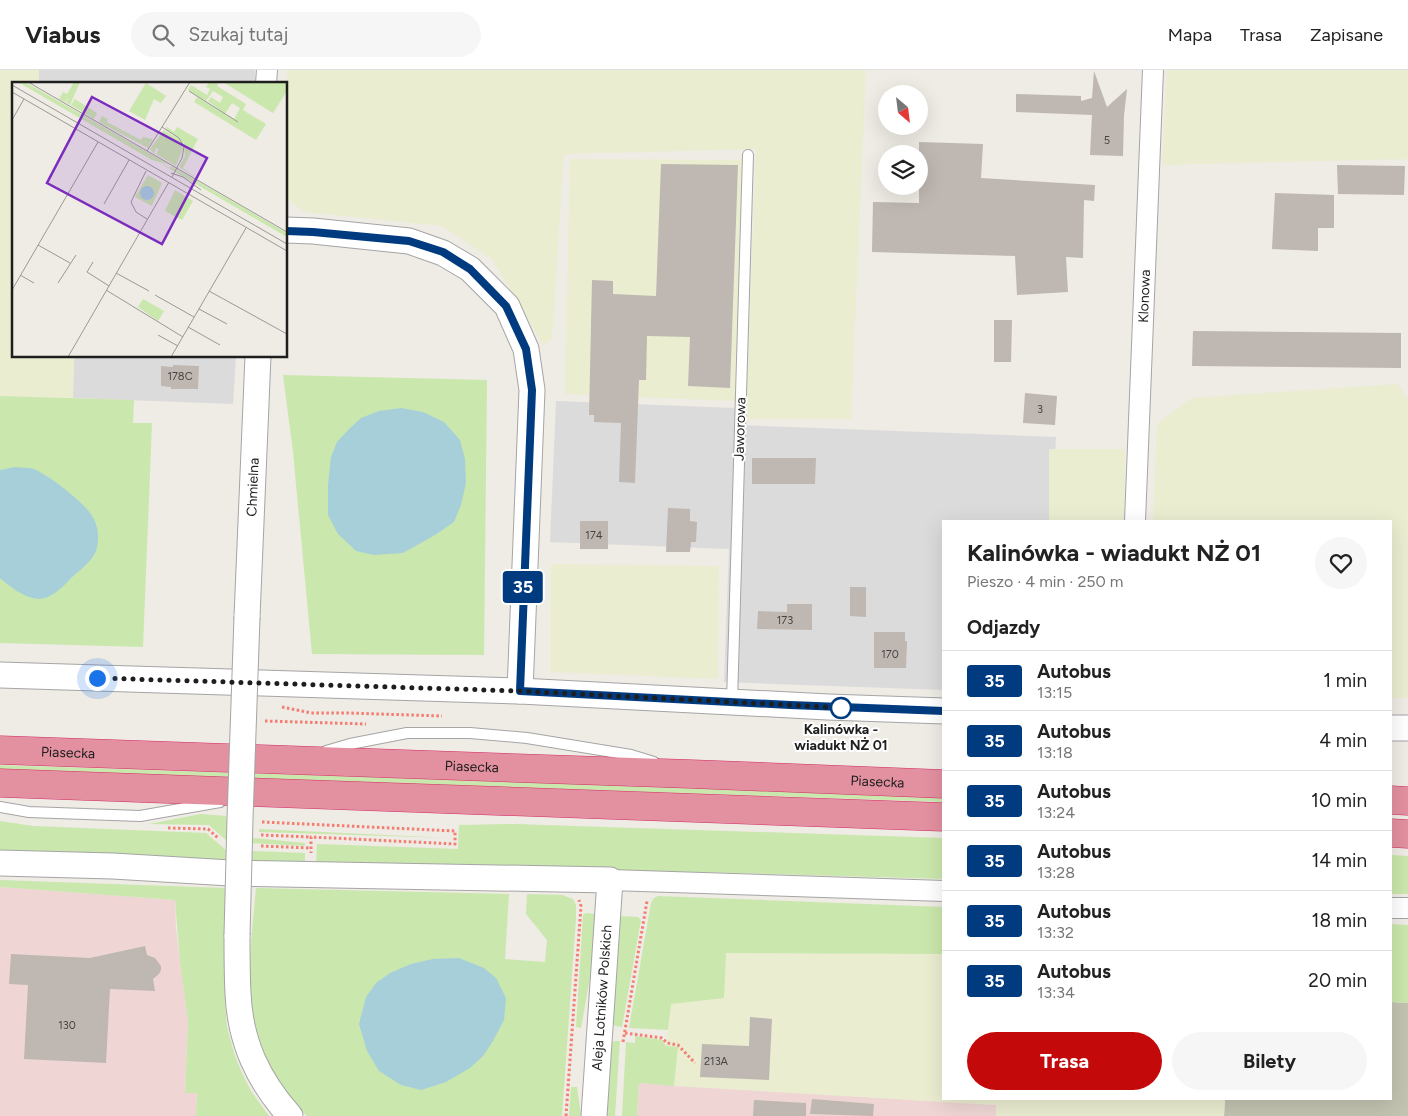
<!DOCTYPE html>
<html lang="pl">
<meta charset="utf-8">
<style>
body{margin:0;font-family:Figtree,sans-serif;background:#f6f6f6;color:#222;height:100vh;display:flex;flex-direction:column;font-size:19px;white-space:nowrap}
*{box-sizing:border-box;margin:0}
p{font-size:16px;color:#767676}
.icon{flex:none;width:28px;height:28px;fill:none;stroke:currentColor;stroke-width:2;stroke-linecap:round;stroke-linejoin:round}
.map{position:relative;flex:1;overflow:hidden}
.side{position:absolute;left:942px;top:450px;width:450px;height:580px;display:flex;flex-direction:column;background:#fff;border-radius:0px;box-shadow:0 5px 20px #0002}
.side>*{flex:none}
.badge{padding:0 10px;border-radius:4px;font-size:18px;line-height:32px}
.needle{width:32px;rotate:152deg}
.buttons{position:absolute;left:878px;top:15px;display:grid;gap:10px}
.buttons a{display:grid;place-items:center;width:50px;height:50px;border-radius:50%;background:#fff;box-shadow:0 5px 20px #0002;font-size:25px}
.you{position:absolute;width:25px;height:25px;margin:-12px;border:4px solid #fff;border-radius:50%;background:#1a73e8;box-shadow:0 0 0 8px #1a73e833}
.map>.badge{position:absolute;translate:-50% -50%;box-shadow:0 0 0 2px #fff}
h2{padding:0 25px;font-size:19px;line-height:45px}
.round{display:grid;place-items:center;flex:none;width:52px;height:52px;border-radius:26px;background:#f6f6f6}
.overview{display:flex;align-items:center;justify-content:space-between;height:85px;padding:0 25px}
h1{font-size:24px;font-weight:700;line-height:38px}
.primary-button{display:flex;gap:10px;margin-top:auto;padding:10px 25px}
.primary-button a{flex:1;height:58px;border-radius:30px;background:#c3090a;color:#fff;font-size:20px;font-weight:700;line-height:58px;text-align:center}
.primary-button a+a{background:#f6f6f6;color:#222}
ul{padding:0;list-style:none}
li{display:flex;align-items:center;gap:15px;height:60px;padding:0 25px;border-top:1px solid #e0e0e0}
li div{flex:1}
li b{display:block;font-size:19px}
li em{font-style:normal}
li .badge{min-width:55px;font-weight:700;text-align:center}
header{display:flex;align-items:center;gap:30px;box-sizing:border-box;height:70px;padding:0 25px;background:#fff;border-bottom:1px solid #e0e0e0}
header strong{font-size:24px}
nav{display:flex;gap:28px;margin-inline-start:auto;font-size:18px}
.search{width:350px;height:45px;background:#f6f6f6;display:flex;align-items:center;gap:12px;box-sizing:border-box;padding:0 18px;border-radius:28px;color:#767676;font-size:19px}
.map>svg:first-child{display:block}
</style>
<header>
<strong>Viabus</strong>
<div class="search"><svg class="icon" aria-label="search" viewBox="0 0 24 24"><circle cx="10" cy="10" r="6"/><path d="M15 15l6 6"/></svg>Szukaj tutaj</div>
<nav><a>Mapa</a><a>Trasa</a><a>Zapisane</a></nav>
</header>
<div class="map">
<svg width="1408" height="1046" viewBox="0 0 1408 1046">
<rect width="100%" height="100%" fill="#efebe5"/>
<path fill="#dcdbdb" d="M39,0H255V14H39Z
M74,286H236L233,334L73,328Z
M556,331L734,338L738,355L1056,367L1052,451H944V620L724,612L729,479L550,472Z"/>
<path fill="#efd6d5" d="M0,817L175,830L176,858L180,892L188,952L185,1022L197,1023L196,1046H0Z
M639,1013L997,1035L996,1046H637Z"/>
<path fill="#c3c3b1" d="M1391,932L1408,933V1046H1224L1225,1029H1391Z"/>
<path fill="#ebedd1" d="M0,0H39V14H14V286H74L73,328L0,326Z
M287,0H866L851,349H746L756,79L564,84L552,269L543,275L492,189L442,156L306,142L293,134L286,126Z
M1167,0H1408V89L1162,95Z
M570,89L744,90L735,331L565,324Z
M1398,314L1408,330V628H1391V451H1153L1157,354L1191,328Z
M1049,379H1125L1124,451H1049Z
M551,494L719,496L718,609L551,602Z
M725,883L944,884V1029H1225L1224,1046H996V1035L674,1016L678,978L666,976L671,934Z"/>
<path fill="#cae7ad" d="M283,305L487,310L484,585L312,584L293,382Z
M0,326L134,330L133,353H152L143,577L0,573Z
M0,695L944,726V732L0,700Z
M201,744L226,746L227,751L253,768L305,773V776L228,772L209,755L149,754Z
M0,751L33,756L206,763L226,780L305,783V794L0,783Z
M514,754L944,768V809L739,803L316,794L317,774L458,779L459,755Z
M259,759L450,768L259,762Z
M1391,785L1408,786V824H1391Z
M0,810L225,818V933L227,957L234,983L241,1001L251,1021L269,1046H196L197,1023H185L188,952L180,892L175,830L0,817Z
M256,818L509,824L505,889L545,892L547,870L526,844L527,824L562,825L573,829L576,835V848L562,1046H307C292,1034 281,1018 272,1001C265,987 259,974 255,959C245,915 252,862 256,818Z
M658,826L944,837V884L726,883L724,928L671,934L668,960L629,958L651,833L654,828Z
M586,843L595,844L596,849L594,885L581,958L576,957L583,845Z
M618,846L638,847L641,850L622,957L615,956L610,948Z
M1391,854L1408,855V933L1391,932Z
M635,966L662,970L666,976L678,977L674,1016L639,1013L637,1046H622L626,972L635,973Z
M614,971H620L615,1046H606L607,979Z
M571,1017H577L581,1046H569Z"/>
<path fill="#a7cfda" d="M401,338L423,342L444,352L460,370L465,389L466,413L461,435L454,452L435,465L403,483L374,485L356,481L338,464L328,445V415L331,387L337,372L349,359L361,348L379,341Z
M15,397C21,398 29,397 34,399C45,404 57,413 66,420C82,434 99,445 98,469C98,473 97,479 95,483C90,493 79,501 71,508C63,517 52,528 40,529C26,529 10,517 0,508V400Z
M459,888L484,898L496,908L506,928L504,950L493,971L483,986L470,998L446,1012L421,1020L401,1015L379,1001L367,981L359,954L366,927L376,913L390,903L411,894L433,889Z"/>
<path fill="#bfb7b1" d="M1094,1L1107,37L1127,19L1124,46L1123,86L1090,85L1092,45L1016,42V24L1081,26V31L1092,28Z
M919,72L983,74L981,108L1095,115L1094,131L1084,130L1083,188L1066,187L1068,222L1017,225L1015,186L872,182L873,132L919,133Z
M661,94L738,95L730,318L688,316L690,267L647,266L646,310H639L635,413L619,412L621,353L594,352V345H589L592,210L613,211V224L656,226Z
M1337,95L1405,96L1404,125L1338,124Z
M1275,123L1334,125V158H1318V181L1272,179Z
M994,250H1012L1011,292H994Z
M1193,261L1401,263V298L1192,296Z
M173,295L199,296L198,319H171V317L161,316V296L173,297Z
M1025,323L1057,326L1055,355L1023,353Z
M752,388H816L815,414H752Z
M668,438L690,439V451L697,452L696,472H691L690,482H666Z
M580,451H608V479H580Z
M850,517H866V547L850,546Z
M787,534H812V560L757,559L758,541L787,542Z
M874,562H905V571H907L906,598H874Z
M145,876L147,885L155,888L161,896V900L159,904L153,909L155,921L110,919L106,993L24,989L28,915L9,914L11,884L90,888Z
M750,947L772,949L769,1010L700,1007L702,974L749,976Z
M812,1029L874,1034L873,1046L810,1044Z
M754,1030L806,1033V1046H753Z"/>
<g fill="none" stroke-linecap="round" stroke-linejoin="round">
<g stroke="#a5a5a5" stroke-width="12">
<path id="service" d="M732,632L748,85
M326,681L350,674L407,663H470L527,668L631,685L654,692
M0,737L29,742L140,746L220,732"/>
</g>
<g stroke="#a5a5a5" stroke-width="22">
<g id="minor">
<path d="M266,14L267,0"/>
<path id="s1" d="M1135,451L1153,0"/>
<path d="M610,810L944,821"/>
<path d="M1391,838H1408"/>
</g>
</g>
<g stroke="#a5a5a5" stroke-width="27">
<g id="tertiary">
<path d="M286,160L313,161L409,171L443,183L470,199L507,236L526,279L532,320L520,621"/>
<path id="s2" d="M247,547L258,286"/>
<path d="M0,605L520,621L828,637L944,641"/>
<path d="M1391,658H1408"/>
<path d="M0,793L113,796L230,803L610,810L594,1046"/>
<path d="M237,865C237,884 237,904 238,923C240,972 258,1010 290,1046"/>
</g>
</g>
<g stroke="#d22c66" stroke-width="29">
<g id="motorway">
<path id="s3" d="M0,680L691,704L944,714"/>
<path d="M0,713L944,747"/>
<path d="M1391,730L1408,731"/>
<path d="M1391,763L1408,764"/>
</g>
</g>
<path stroke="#f37e71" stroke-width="3" stroke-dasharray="2.5 2.5" stroke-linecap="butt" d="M282,637L311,643H348L442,646
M265,651L366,654
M262,752L455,761V774L311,767V783
M168,758L208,759L218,768
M261,765L311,767
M261,776L311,778
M625,963L662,968L667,973L678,975L695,993
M623,972L647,831
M566,1046L581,836L579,830"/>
<use href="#service" stroke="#fff" stroke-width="10"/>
<use href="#minor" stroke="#fff" stroke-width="20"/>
<use href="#tertiary" stroke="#fff" stroke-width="25"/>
<use href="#motorway" stroke="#e390a0" stroke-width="28"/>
<g stroke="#a5a5a5" stroke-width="27" stroke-linecap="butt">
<path id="tertiary-bridge" d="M237,865L240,749L247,547"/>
</g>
<use href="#tertiary-bridge" stroke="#fff" stroke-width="25"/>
</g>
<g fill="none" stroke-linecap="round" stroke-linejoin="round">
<g stroke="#fff" stroke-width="11">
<path id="line" d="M286,161L313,162L409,171L443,182L470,199L506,236L526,279L532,320L520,621L790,635L944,641"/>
</g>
<use href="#line" stroke="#003b80" stroke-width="8"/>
<path stroke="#1e1e1e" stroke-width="5" stroke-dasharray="0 9" d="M97,608L520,621L847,638H841"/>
</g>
<circle fill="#fff" stroke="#003b80" stroke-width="2.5" cx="841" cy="638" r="10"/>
<g text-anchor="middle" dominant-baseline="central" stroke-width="4" stroke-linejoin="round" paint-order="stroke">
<g font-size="11" fill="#464443">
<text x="1107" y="70">5</text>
<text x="180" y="306">178C</text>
<text x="1040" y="339">3</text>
<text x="594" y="465">174</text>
<text x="785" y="550">173</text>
<text x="890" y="584">170</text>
<text x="67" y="955">130</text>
<text x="716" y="991">213A</text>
</g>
<g font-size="14" fill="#1e1e1e" stroke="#fff">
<text stroke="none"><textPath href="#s1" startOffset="225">Klonowa</textPath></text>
<text transform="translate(740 359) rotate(-88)">Jaworowa</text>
<text stroke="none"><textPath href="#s2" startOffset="130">Chmielna</textPath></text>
<text stroke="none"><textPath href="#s3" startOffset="68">Piasecka</textPath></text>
<text stroke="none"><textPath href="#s3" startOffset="472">Piasecka</textPath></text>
<text stroke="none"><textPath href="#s3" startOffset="878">Piasecka</textPath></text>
<text transform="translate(602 928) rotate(-86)">Aleja Lotników Polskich</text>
</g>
<g font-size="14" font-weight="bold" fill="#1e1e1e" stroke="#fff">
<text x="841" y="659">Kalinówka -<tspan x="841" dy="16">wiadukt NŻ 01</tspan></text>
</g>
</g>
<g transform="translate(12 12)">
<rect width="275" height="275" fill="#efebe5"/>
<path d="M6,0H13L158,83L140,78ZM62,0H68L58,23L54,20L57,14L53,20L47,17L51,10L55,12ZM197,0H207L205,4L234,22L231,28L254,42L244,58L182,20L185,15L212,31L196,19L199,15L208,21L211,15L201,9L194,19L176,8L179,3L195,13L198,7L194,5ZM220,21L228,26L222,37L229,42L213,32ZM211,0H275V9L261,31ZM134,1L154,14L149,21L142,17L133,38L117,29ZM63,17L85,31L82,37L59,23ZM90,34L96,37L95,40L129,58L131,55L141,57L136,66L87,40ZM155,41V45L162,50L165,45L186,57L171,86L187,97L167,85L173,74L172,62L154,47ZM152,48L167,58L171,66L164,84L144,72L147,67L144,66L142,72L138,67ZM146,80L158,86L159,84L275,151V155ZM136,93L150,101L140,124L123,115ZM163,108L181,119L170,138L153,129ZM131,217L152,229L146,239L126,225Z" fill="#cae7ad" fill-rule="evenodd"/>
<path d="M128 111a7 7 0 1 1 14 0a7 7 0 1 1-14 0Z" fill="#a7cfda"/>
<path fill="none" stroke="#9b9995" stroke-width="1" d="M16,0L275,150M0,3L275,162M177,9L226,40M0,10L275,169M0,38L12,17M150,45L167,56L172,65L170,76L160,95M135,69L178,0M134,89L119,120L124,130L135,137M159,91L171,95L189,108M92,122L117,78M26,163L58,181M81,180L75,190L97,204M104,191L137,209M8,193L22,201M46,201L64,173M0,208L86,60M94,208L171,255M197,209L275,252M143,213L182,235M187,227L215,242M176,245L208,263M146,253L166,264M56,275L157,100M159,275L234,146"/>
<path fill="#7b2cbf" fill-opacity="0.15" stroke="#7b2cbf" stroke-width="2.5" d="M80,15L195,76L150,162L35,101Z"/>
<rect width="275" height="275" fill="none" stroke="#1e1e1e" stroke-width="2.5"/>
</g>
</svg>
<div class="buttons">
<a><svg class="needle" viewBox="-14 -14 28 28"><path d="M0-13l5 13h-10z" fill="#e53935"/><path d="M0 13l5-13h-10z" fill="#767676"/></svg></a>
<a><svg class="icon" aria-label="layers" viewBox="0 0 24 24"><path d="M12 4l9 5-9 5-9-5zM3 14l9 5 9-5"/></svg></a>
</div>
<div class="you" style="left:97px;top:608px"></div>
<b class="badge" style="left:523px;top:517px;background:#003b80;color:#fff">35</b>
<section class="side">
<div class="overview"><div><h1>Kalinówka - wiadukt NŻ 01</h1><p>Pieszo · 4 min · 250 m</p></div><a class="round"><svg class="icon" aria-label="heart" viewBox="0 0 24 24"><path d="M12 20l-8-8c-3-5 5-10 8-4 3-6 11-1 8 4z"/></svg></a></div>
<h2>Odjazdy</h2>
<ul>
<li><span class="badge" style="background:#003b80;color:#fff">35</span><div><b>Autobus</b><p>13:15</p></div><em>1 min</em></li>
<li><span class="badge" style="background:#003b80;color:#fff">35</span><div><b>Autobus</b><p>13:18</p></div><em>4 min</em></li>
<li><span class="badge" style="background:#003b80;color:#fff">35</span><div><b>Autobus</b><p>13:24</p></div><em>10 min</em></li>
<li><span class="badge" style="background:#003b80;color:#fff">35</span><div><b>Autobus</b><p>13:28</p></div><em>14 min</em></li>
<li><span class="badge" style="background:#003b80;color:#fff">35</span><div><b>Autobus</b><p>13:32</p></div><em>18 min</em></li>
<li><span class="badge" style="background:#003b80;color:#fff">35</span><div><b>Autobus</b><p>13:34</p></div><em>20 min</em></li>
</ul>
<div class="primary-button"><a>Trasa</a><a>Bilety</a></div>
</section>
</div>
